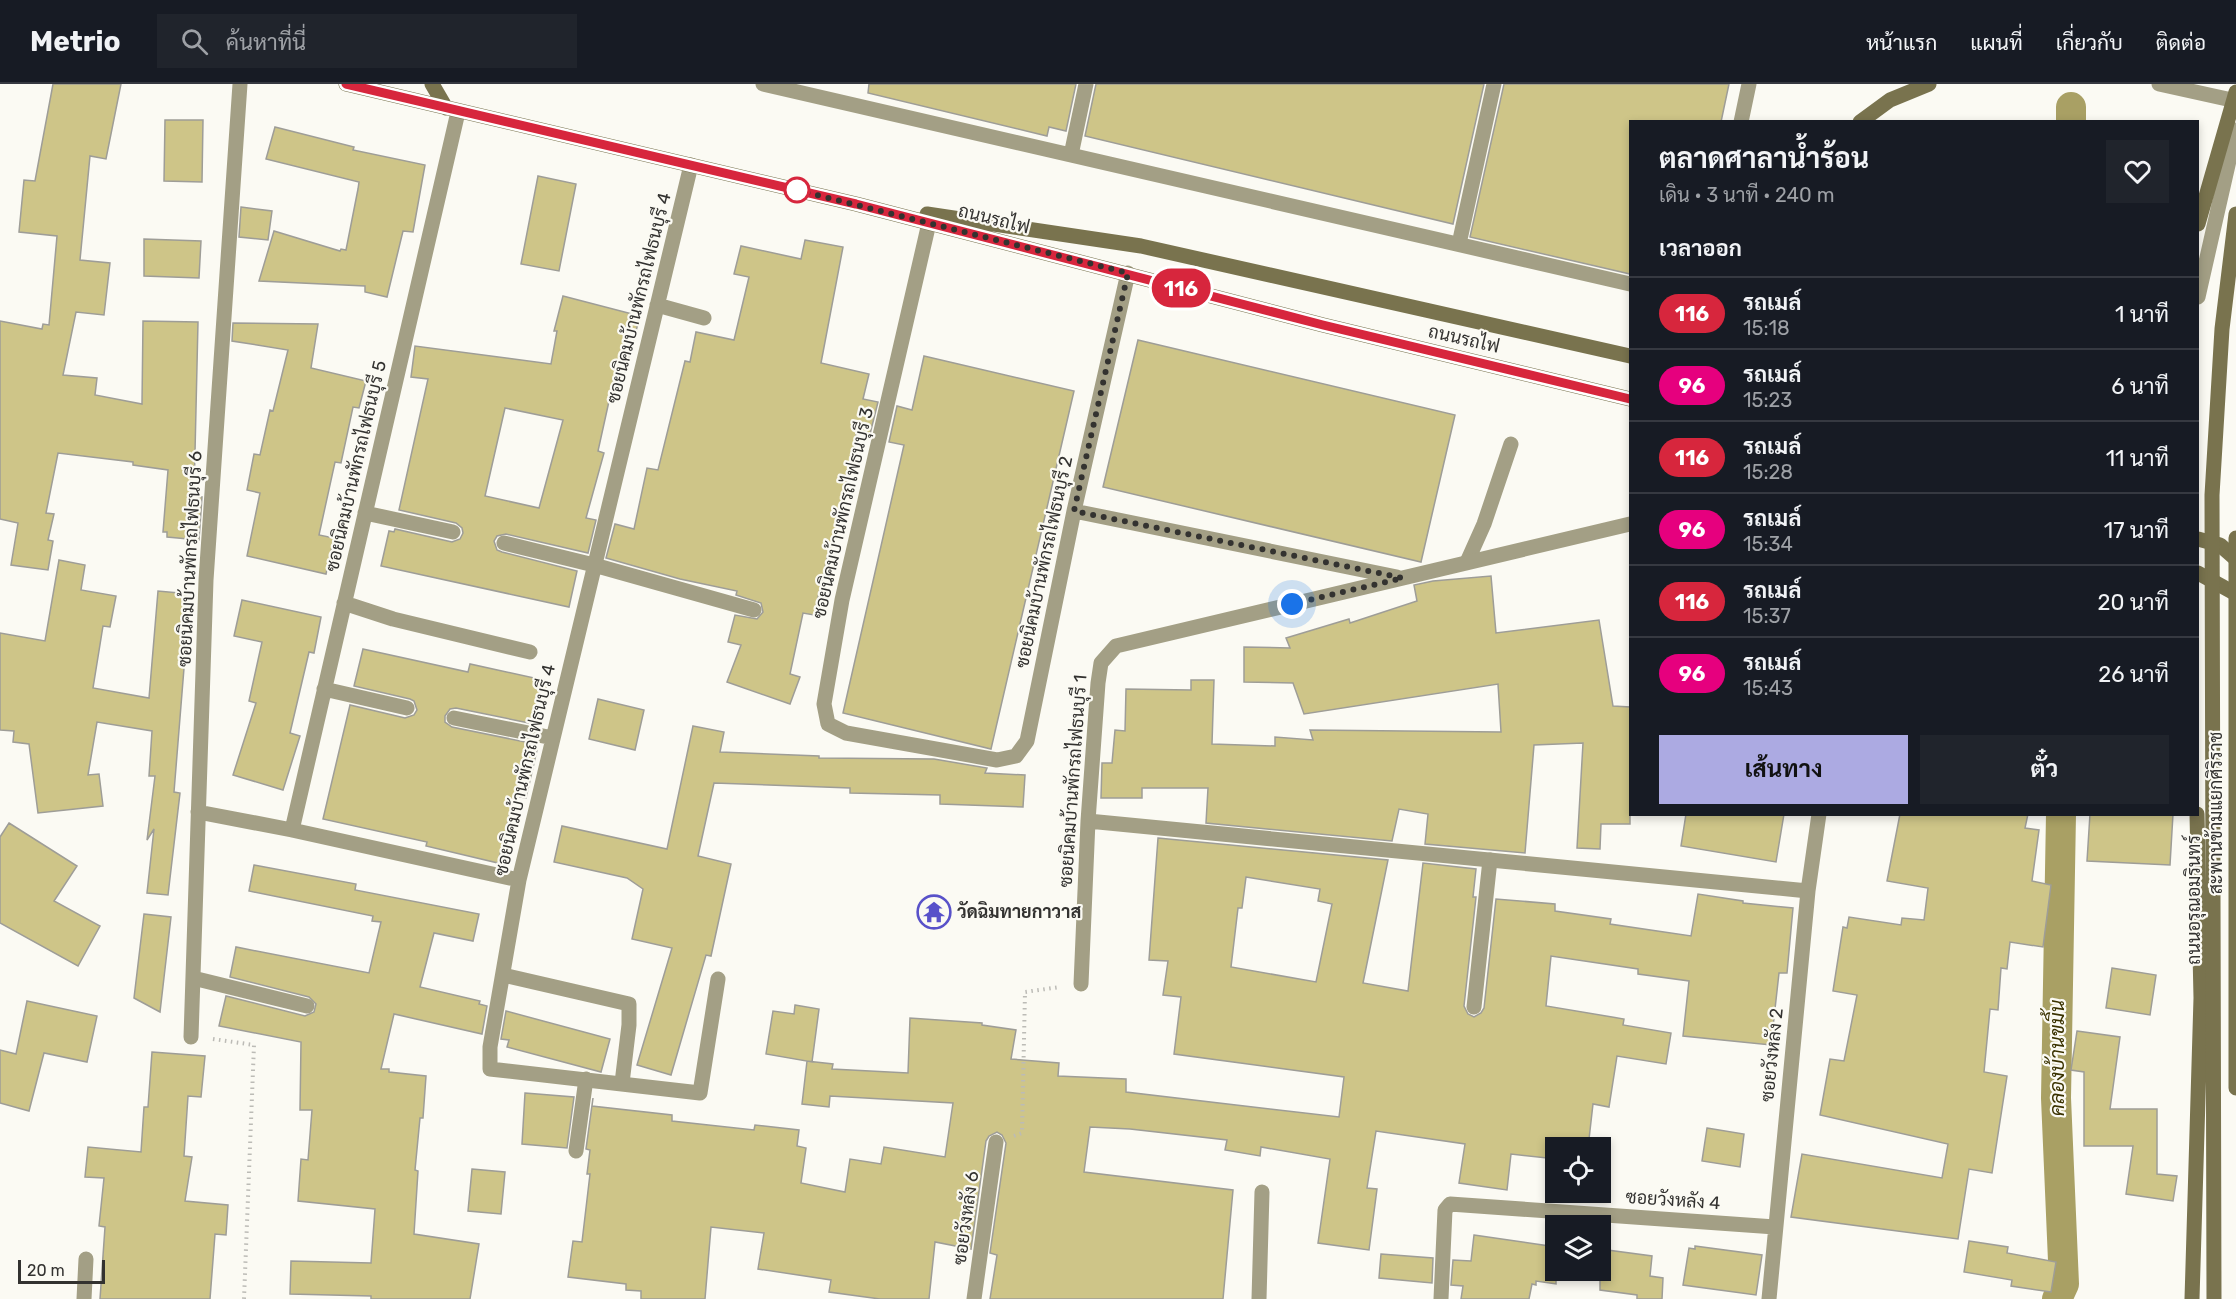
<!DOCTYPE html>
<html lang="th">
<meta charset="utf-8">
<style>
body{margin:0;font-family:Rubik,Sarabun,sans-serif;background:#20242c;color:#f1f3f6;height:100vh;display:flex;flex-direction:column;font-size:22px;white-space:nowrap}
*{box-sizing:border-box;margin:0}
p{font-size:20px;color:#9ea1a6}
.icon{flex:none;width:33px;height:33px;fill:none;stroke:currentColor;stroke-width:2;stroke-linecap:round;stroke-linejoin:round}
.map{position:relative;flex:1;overflow:hidden}
.panel{position:absolute;left:1629px;top:36px;width:570px;height:696px;display:flex;flex-direction:column;background:#171b24;border-radius:0px;box-shadow:0 3px 9px #0003}
.panel>*{flex:none}
.badge{padding:0 12px;border-radius:20px;font-size:21px;line-height:39px}
.buttons{position:absolute;left:1545px;top:1053px;display:grid;gap:12px}
.buttons a{display:grid;place-items:center;width:66px;height:66px;border-radius:0px;background:#171b24;box-shadow:0 3px 9px #0003;font-size:30px}
.scale{position:absolute;left:18px;bottom:15px;width:87px;box-sizing:border-box;padding-left:6px;border:3px solid #333230;border-top:0;font-size:16px;line-height:21px;white-space:nowrap;color:#333230;-webkit-text-stroke:4px #fbfaf3;paint-order:stroke}
.you{position:absolute;width:30px;height:30px;margin:-15px;border:4px solid #fff;border-radius:50%;background:#1a73e8;box-shadow:0 0 0 9px #1a73e833}
.map>.badge{position:absolute;translate:-50% -50%;box-shadow:0 0 0 3px #fff}
h2{padding:0 30px;font-size:22px;line-height:54px}
.round{display:grid;place-items:center;flex:none;width:63px;height:63px;border-radius:0px;background:#20242c}
.summary{display:flex;align-items:center;justify-content:space-between;height:102px;padding:0 30px}
h1{font-size:28px;font-weight:700;line-height:45px}
.button{display:flex;gap:12px;margin-top:auto;padding:12px 30px}
.button a{flex:1;height:69px;border-radius:0px;background:#acaae2;color:#111;font-size:24px;font-weight:700;line-height:69px;text-align:center}
.button a+a{background:#20242c;color:#f1f3f6}
ul{padding:0;list-style:none}
li{display:flex;align-items:center;gap:18px;height:72px;padding:0 30px;border-top:2px solid #363941}
li div{flex:1}
li b{display:block;font-size:22px}
li em{font-style:normal}
li .badge{min-width:66px;font-weight:700;text-align:center}
header{display:flex;align-items:center;gap:36px;box-sizing:border-box;height:84px;padding:0 30px;background:#171b24;border-bottom:2px solid #363941}
header strong{font-size:28px}
nav{display:flex;gap:33px;margin-inline-start:auto;font-size:21px}
.search{width:420px;height:54px;background:#20242c;display:flex;align-items:center;gap:15px;box-sizing:border-box;padding:0 21px;border-radius:0px;color:#9ea1a6;font-size:22px}
.map>svg:first-child{display:block}
</style>
<header>
<strong>Metrio</strong>
<div class="search"><svg class="icon" aria-label="search" viewBox="0 0 24 24"><circle cx="10" cy="10" r="6"/><path d="M15 15l6 6"/></svg>ค้นหาที่นี่</div>
<nav><a>หน้าแรก</a><a>แผนที่</a><a>เกี่ยวกับ</a><a>ติดต่อ</a></nav>
</header>
<div class="map">
<svg width="2236" height="1215" viewBox="0 0 2236 1215">
<rect width="100%" height="100%" fill="#fbfaf3"/>
<g fill="none" stroke-linecap="round" stroke-linejoin="round">
<path stroke="#a9a064" stroke-width="30" d="M2071,38V23
M2057,1215L2064,1200L2056,1014L2061,730"/>
</g>
<path fill="#cec588" stroke="#9e9d97" stroke-width="1.5" fill-rule="evenodd" d="M53,0H121L106,75L90,72L80,176L110,179L104,231L76,228L63,291L97,294L95,311L142,320L143,237L198,238L194,412L202,413L199,456L167,453V448H163L168,386L133,381V378L58,369L46,429L54,430L48,456L53,457L48,486L11,481L18,439L0,435V237L42,245L43,240L49,241L57,152L19,148L24,96L35,97Z
M869,0H1076L1066,47L1049,43L1047,52L868,9Z
M1096,0H1484L1453,140L1085,52Z
M1504,0H1729L1721,38H1630V190L1470,153Z
M165,36H203L202,98L164,97Z
M275,43L354,63L353,66L425,81L413,148L403,147L387,213L365,208V202L259,197L274,147L340,167L341,165L346,166L358,105L359,98L266,75Z
M538,92L576,100L559,187L521,180Z
M241,123L272,127L268,156L239,153Z
M144,155L201,157L199,194L144,192Z
M805,156L843,163L821,279L869,290L863,315L878,318L869,354L856,351L832,471L828,470L814,531L803,529L790,590L800,593L790,620L727,598L741,561L728,558L735,531L757,535L763,528L761,519L736,511L737,507L680,495L606,474L615,440L634,445L647,384L658,386L685,277L690,278L696,248L734,256L749,193L734,190L741,162L801,175Z
M563,212L640,232L624,292L615,290L598,367L604,369L586,434L596,436L588,469L506,450L497,452L494,457L497,466L502,468L577,487L569,523L381,482L389,447L394,448L395,445L452,458L460,455L463,449L462,444L456,439L399,426L428,295L411,293L415,262L551,280L557,247H554ZM505,324L563,336L539,424L485,412Z
M233,239L318,240L311,284L366,297L359,324L353,323L341,379L335,378L319,451L334,454L326,490L247,472L260,409L247,406L254,370L260,371L270,326L273,327L288,266L232,257Z
M1138,256L1455,331L1421,478L1103,403Z
M924,272L1074,307L991,665L843,629L904,361L889,358L897,322L912,326Z
M59,476L85,481L81,506L116,512L110,543L103,542L93,604L149,614L158,507L190,510L174,708L180,709L168,811L147,809L154,745L147,756L155,692H149L152,647L97,638L88,691L99,690L103,722L38,729L29,660L13,658L14,647L0,646V549L45,557Z
M1491,492L1496,549L1599,536L1613,622L1630,623V740H1601L1600,765L1577,764L1583,659L1534,661L1525,769L1425,760L1428,730L1399,725L1392,757L1206,739L1208,704H1142V714H1101L1102,679H1112L1115,646L1125,647L1126,605L1191,606V596H1214L1212,660L1275,662V653L1313,656L1310,646L1501,648L1498,600L1304,630L1293,599L1244,598V563L1290,564L1286,554L1349,535L1350,539L1417,517L1414,501L1433,497Z
M242,516L321,533L314,569L309,568L290,649L300,652L283,706L233,691L256,619L249,617L262,558L234,552Z
M363,565L468,588L470,580L548,597L539,641L456,624L450,625L445,632V638L452,643L535,660L534,665L537,666L526,714L514,712L498,779L426,762L427,758L323,735L350,621L405,634L414,631L417,626L414,617L410,615L354,602Z
M598,615L644,626L635,666L589,655Z
M693,642L724,648L720,668L819,672V674L934,675L987,684L985,689L1025,691L1023,723L940,720V711L850,709V704L714,699L698,772L731,780L711,872L706,871L671,991L637,981L672,864L632,855L643,805L627,794L554,778L562,742L667,765Z
M1686,730H1784L1776,778L1681,762Z
M1900,730H2028L2025,744L2039,746L2032,797L2051,801L2043,863L2010,858L2007,885L2001,884L1998,926L1990,925L1984,988L2007,992L1992,1089L1969,1085L1958,1155L1791,1133L1802,1070L1942,1094L1948,1060L1820,1031L1830,975L1844,977L1857,911L1833,907L1843,843L1847,844L1849,833L1901,841L1902,834L1924,836L1928,804L1887,797Z
M2090,730H2173L2170,781L2087,777Z
M9,739L77,782L54,817L100,842L78,882L0,839V753Z
M1158,754L1388,776L1363,899L1408,907L1423,779L1476,785L1473,813H1476L1464,922L1468,930L1474,933L1481,929L1484,924L1496,815L1555,820V827L1611,835L1610,840L1691,852L1698,810L1743,817V819L1793,824L1787,889H1779L1771,961L1683,952L1689,897L1638,890V885L1551,872L1546,922L1624,935L1623,941L1671,949L1666,980L1617,972L1609,1023L1593,1020L1588,1064H1556V1075L1511,1070L1507,1106L1459,1099L1465,1060L1376,1047L1367,1104L1377,1105L1369,1166L1318,1159L1330,1075L1261,1063L1260,1072L1225,1066L1227,1056L1130,1045L1090,1043L1084,1088L1233,1106L1223,1215H990L997,1171L990,1169L1006,1059L1002,1051L997,1048L989,1052L986,1057L971,1165L935,1158L929,1215H880L829,1208L831,1196L758,1185L764,1149L711,1143L705,1215H641V1207L626,1206V1200L568,1193L573,1157L582,1158L590,1090H587L590,1066L586,1065L593,1014L592,1022L672,1031V1037L754,1046L755,1041L799,1046L797,1062L806,1064L801,1099L845,1108L850,1075L881,1080L884,1063L945,1073L953,1019L830,1012L829,1023L802,1020L807,977L833,980L832,985L908,989L910,934L982,939V941L1016,946L1011,975L1059,979L1058,992L1126,995V1008L1339,1033L1344,993L1174,970L1181,913L1163,911L1168,877L1149,876ZM1246,793L1320,805L1318,817L1332,820L1316,898L1231,883L1238,824H1242Z
M254,781L356,800L355,806L479,830L473,857L434,849L420,903L480,917L479,920L487,922L482,950L394,930L381,985H389V988L426,992L423,1034H420L415,1086L418,1087L414,1150L479,1160L470,1215H371V1212L290,1210L291,1177L371,1179L375,1125L298,1117L301,1075L308,1076L312,1026H300L301,958L219,942L226,912L305,932L314,928L316,920L309,913L230,893L236,863L369,889L381,838L372,837L373,832L249,807Z
M144,830L171,833L160,928L134,914Z
M2112,884L2156,891L2150,931L2106,924Z
M27,917L97,932L87,978L44,969L29,1027L0,1019V966L16,970Z
M795,921L819,925L812,978L766,970L773,927L794,930Z
M506,927L610,955L601,988L507,963L509,956L501,955Z
M2077,947L2120,953L2110,1025H2157V1090L2177,1092L2173,1117L2126,1110L2133,1062H2084V988L2071,986Z
M152,968L205,972L201,1013L188,1012L184,1072L192,1073L185,1117L228,1121L226,1151L215,1150L210,1215H100L105,1143L99,1142L104,1094L85,1093L88,1063L141,1068L144,1023H148Z
M525,1009L574,1013L567,1064L522,1060Z
M1707,1044L1744,1050L1740,1083L1702,1077Z
M472,1085L505,1088L501,1130L468,1127Z
M1474,1151L1556,1163V1200L1536,1197V1201L1532,1200L1529,1215H1461L1463,1202L1451,1201L1453,1176L1471,1177Z
M1969,1157L2008,1163L2007,1169L2056,1178L2051,1208L2011,1202L2012,1196L1964,1188Z
M1695,1162L1762,1171L1756,1211L1683,1201L1689,1164L1695,1165Z
M1600,1165L1652,1172L1650,1192L1663,1194L1662,1215H1637V1211L1600,1206Z
M1381,1170L1433,1174L1432,1199L1379,1194Z"/>
<g fill="none" stroke-linecap="round" stroke-linejoin="round">
<path stroke="#bcbbb6" stroke-width="4" stroke-dasharray="1.5 4.5" stroke-linecap="butt" d="M213,955L254,961L244,1215
M1014,1052L1022,1049L1025,908L1060,903"/>
<path stroke="#a39f85" stroke-width="15" d="M763,0L1630,200
M1741,38L1749,0
M1071,71L1086,0
M1459,160L1494,0
M1467,478L1484,440L1511,360
M1474,923L1490,776"/>
<path stroke="#a39f85" stroke-width="15" d="M2159,0L2236,17
M691,81L519,796L490,963V985L700,1009L718,895
M929,139L842,516L824,620L828,640L846,649L997,676L1016,672L1027,657L1074,427L1128,189
M2198,213L2236,46
M657,221L704,234
M1074,427L1397,493
M365,429L453,448
M504,459L594,481L754,526
M344,519L393,535L530,568
M324,605L407,624
M454,634L553,654
M198,728L292,746L519,796
M1088,737L1808,807
M292,746L458,28
M503,891L629,920V941L622,999
M193,894L307,922
M1081,900L1088,737L1098,599L1101,579L1116,562L1630,440
M191,953L206,496L240,0
M576,1067L586,995
M84,1215L86,1175
M974,1215L996,1058
M1259,1215L1262,1108
M1441,1215L1445,1126L1450,1120L1775,1143
M1769,1215L1808,807L1819,730"/>
<path stroke="#79734e" stroke-width="15" d="M346,0L856,120L1323,241L1630,315
M432,0L446,24
M1860,38L1890,16L1929,0
M927,130L1141,162L1630,272
M2198,455L2220,461L2236,475
M2198,489L2236,510
M2192,1215L2201,914L2197,730"/>
<path stroke="#79734e" stroke-width="15" d="M2198,140L2236,8
M2236,454V1004
M2214,1215L2212,411L2222,245L2236,130"/>
</g>
<g fill="none" stroke-linecap="round" stroke-linejoin="round">
<g stroke="#fff" stroke-width="14">
<path id="line" d="M346,0L856,120L1323,241L1630,315"/>
</g>
<use href="#line" stroke="#d7263d" stroke-width="9"/>
<path stroke="#333230" stroke-width="6" stroke-dasharray="0 10.8" d="M797,106L1128,189L1074,427L1403,494L1292,520"/>
</g>
<defs>
<g id="temple-ring" transform="scale(1.725)"><circle r="9.5" fill="#fbfaf3" stroke="#5851c9" stroke-width="1.5"/><path d="M0-6L5-2H3V0L6.5 2.5H4V6H1.5V3h-3V6H-4V2.5H-6.5L-3 0V-2H-5Z" fill="#5851c9"/></g>
</defs>
<g fill-rule="evenodd">
<use href="#temple-ring" x="934" y="828"/>
</g>
<circle fill="#fff" stroke="#d7263d" stroke-width="3" cx="797" cy="106" r="12"/>
<g text-anchor="middle" dominant-baseline="central" stroke-width="4.5" stroke-linejoin="round" paint-order="stroke">
<g font-size="18" fill="#333230" stroke="#fbfaf3">
<text transform="translate(994 135) rotate(14)">ถนนรถไฟ</text>
<text transform="translate(639 214) rotate(-76)">ซอยนิคมบ้านพักรถไฟธนบุรี 4</text>
<text transform="translate(1464 255) rotate(13)">ถนนรถไฟ</text>
<text transform="translate(356 382) rotate(-77)">ซอยนิคมบ้านพักรถไฟธนบุรี 5</text>
<text transform="translate(843 429) rotate(-77)">ซอยนิคมบ้านพักรถไฟธนบุรี 3</text>
<text transform="translate(190 475) rotate(-87)">ซอยนิคมบ้านพักรถไฟธนบุรี 6</text>
<text transform="translate(1044 478) rotate(-78)">ซอยนิคมบ้านพักรถไฟธนบุรี 2</text>
<text transform="translate(525 686) rotate(-77)">ซอยนิคมบ้านพักรถไฟธนบุรี 4</text>
<text transform="translate(1073 697) rotate(-86)">ซอยนิคมบ้านพักรถไฟธนบุรี 1</text>
<text transform="translate(2216 729) rotate(-90)">สะพานข้ามแยกศิริราช</text>
<text transform="translate(2194 816) rotate(-90)">ถนนอรุณอมรินทร์</text>
<text transform="translate(1772 971) rotate(-84)">ซอยวังหลัง 2</text>
<text transform="translate(1673 1116) rotate(4)">ซอยวังหลัง 4</text>
<text transform="translate(966 1134) rotate(-82)">ซอยวังหลัง 6</text>
</g>
<g font-size="18" font-weight="bold" fill="#333230" stroke="#fbfaf3" text-anchor="start">
<text x="957" y="828">วัดฉิมทายกาวาส</text>
</g>
<g font-size="20" font-style="italic" fill="#3a3200" stroke="#fbfaf3">
<text transform="translate(2057 974) rotate(-90)">คลองบ้านขมิ้น</text>
</g>
</g>
</svg>
<div class="buttons">
<a><svg class="icon" aria-label="locate" viewBox="0 0 24 24"><circle cx="12" cy="12" r="6"/><path d="M12 2v4M12 18v4M2 12h4M18 12h4"/></svg></a>
<a><svg class="icon" aria-label="layers" viewBox="0 0 24 24"><path d="M12 4l9 5-9 5-9-5zM3 14l9 5 9-5"/></svg></a>
</div>
<div class="scale">20 m</div>
<div class="you" style="left:1292px;top:520px"></div>
<b class="badge" style="left:1181px;top:204px;background:#d7263d;color:#fff">116</b>
<section class="panel">
<div class="summary"><div><h1>ตลาดศาลาน้ำร้อน</h1><p>เดิน · 3 นาที · 240 m</p></div><a class="round"><svg class="icon" aria-label="heart" viewBox="0 0 24 24"><path d="M12 20l-8-8c-3-5 5-10 8-4 3-6 11-1 8 4z"/></svg></a></div>
<h2>เวลาออก</h2>
<ul>
<li><span class="badge" style="background:#d7263d;color:#fff">116</span><div><b>รถเมล์</b><p>15:18</p></div><em>1 นาที</em></li>
<li><span class="badge" style="background:#e6007e;color:#fff">96</span><div><b>รถเมล์</b><p>15:23</p></div><em>6 นาที</em></li>
<li><span class="badge" style="background:#d7263d;color:#fff">116</span><div><b>รถเมล์</b><p>15:28</p></div><em>11 นาที</em></li>
<li><span class="badge" style="background:#e6007e;color:#fff">96</span><div><b>รถเมล์</b><p>15:34</p></div><em>17 นาที</em></li>
<li><span class="badge" style="background:#d7263d;color:#fff">116</span><div><b>รถเมล์</b><p>15:37</p></div><em>20 นาที</em></li>
<li><span class="badge" style="background:#e6007e;color:#fff">96</span><div><b>รถเมล์</b><p>15:43</p></div><em>26 นาที</em></li>
</ul>
<div class="button"><a>เส้นทาง</a><a>ตั๋ว</a></div>
</section>
</div>
